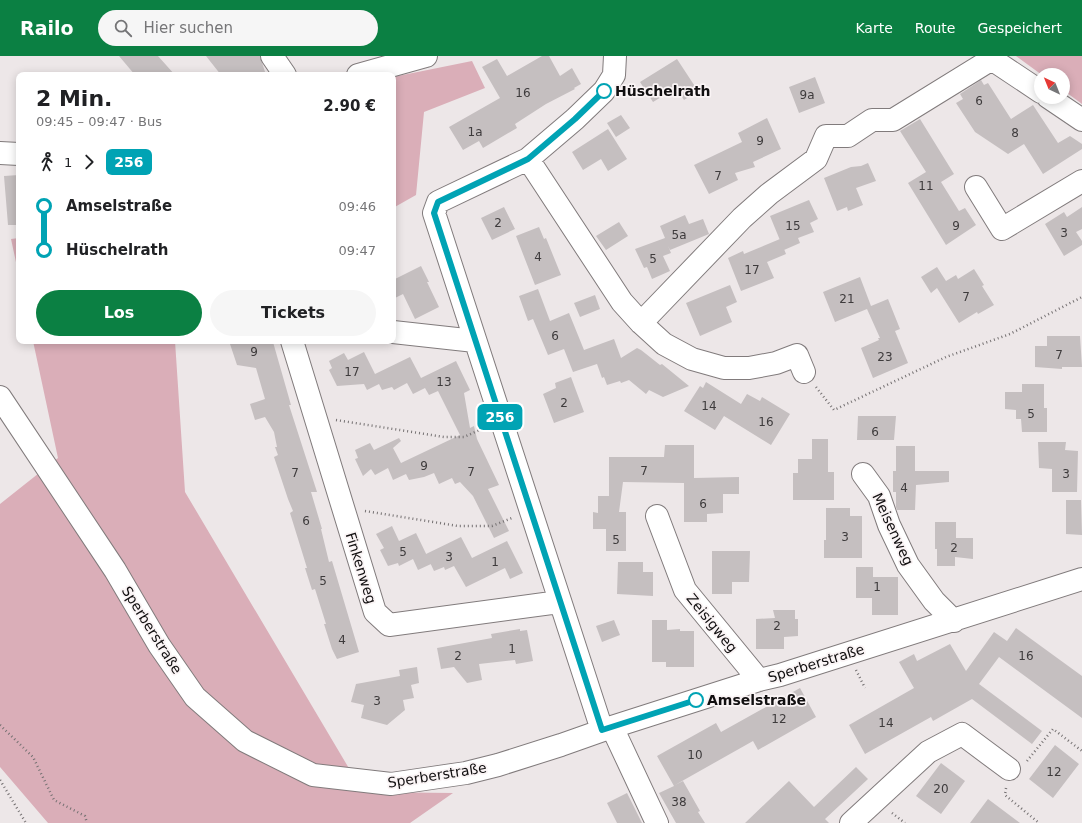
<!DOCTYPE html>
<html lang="de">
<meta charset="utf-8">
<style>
body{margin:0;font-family:"DejaVu Sans",sans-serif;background:#f6f6f6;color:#202124;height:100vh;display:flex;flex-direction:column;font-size:15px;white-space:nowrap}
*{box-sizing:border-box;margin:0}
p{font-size:13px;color:#757577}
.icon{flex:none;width:22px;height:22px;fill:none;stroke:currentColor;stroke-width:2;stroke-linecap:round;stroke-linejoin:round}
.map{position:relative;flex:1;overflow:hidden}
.panel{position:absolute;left:16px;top:16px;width:380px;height:272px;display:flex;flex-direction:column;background:#fff;border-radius:8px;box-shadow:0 2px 10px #0003}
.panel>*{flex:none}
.badge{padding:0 8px;border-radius:6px;font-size:14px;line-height:26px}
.needle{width:26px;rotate:317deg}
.controls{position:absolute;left:1034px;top:12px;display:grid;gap:8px}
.controls a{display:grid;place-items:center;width:36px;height:36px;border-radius:50%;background:#fff;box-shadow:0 2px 10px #0003;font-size:20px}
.map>.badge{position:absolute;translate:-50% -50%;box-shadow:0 0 0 2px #fff}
.legs{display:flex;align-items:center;gap:6px;height:44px;padding:0 20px;font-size:13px}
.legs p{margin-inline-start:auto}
.headline{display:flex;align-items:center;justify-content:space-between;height:68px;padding:0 20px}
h1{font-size:22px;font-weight:700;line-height:30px}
.button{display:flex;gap:8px;margin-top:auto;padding:8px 20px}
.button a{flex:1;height:46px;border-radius:24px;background:#0b8043;color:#fff;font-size:16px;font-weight:700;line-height:46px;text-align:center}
.button a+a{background:#f6f6f6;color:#202124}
ul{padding:0 20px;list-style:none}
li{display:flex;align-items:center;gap:14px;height:44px;font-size:15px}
li i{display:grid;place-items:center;width:6px;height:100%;margin:0 5px;background:currentColor}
li i::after{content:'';width:10px;height:10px;margin:-5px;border:3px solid;border-radius:50%;background:#fff}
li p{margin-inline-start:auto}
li:first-child i{background:linear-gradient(#0000 50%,currentColor 0)}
li:last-child i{background:linear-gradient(currentColor 50%,#0000 0)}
header{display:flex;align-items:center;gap:24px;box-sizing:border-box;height:56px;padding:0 20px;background:#0b8043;color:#fff}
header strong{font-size:19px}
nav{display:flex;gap:22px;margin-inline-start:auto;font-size:14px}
.search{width:280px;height:36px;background:#f6f6f6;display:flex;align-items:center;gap:10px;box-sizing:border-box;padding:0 14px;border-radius:22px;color:#757577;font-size:15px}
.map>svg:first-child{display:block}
</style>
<header>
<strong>Railo</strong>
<div class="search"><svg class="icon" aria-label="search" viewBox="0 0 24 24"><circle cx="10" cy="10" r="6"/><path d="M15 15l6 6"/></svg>Hier suchen</div>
<nav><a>Karte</a><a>Route</a><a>Gespeichert</a></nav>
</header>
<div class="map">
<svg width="1082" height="767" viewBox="0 0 1082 767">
<rect width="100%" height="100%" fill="#ede7e8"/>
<path fill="#daaeb8" d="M1016,0H1082V48L1063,34V19H1042Z
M472,5L485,32L424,56L416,139L393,152V21Z
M19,182V220L11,183Z
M33,285H175L185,436L363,736L453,737L410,767H48L0,711V448L58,402Z"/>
<path fill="#c5bfc0" d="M119,0H158L175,19H135Z
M206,0H260L266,19H221Z
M542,0H549L560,20L572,12L581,28L574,32L575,33L546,48L515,68L517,72L483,92L479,85L463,94L449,71L500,42L482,11L497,3L507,20Z
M677,3L698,35L684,44L676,32L653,46L640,26Z
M815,21L825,47L799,57L789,31Z
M981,24L984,29L988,27L1011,63L1033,49L1058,87L1070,80L1082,88V93L1043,118L1024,88L1008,98L975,76L956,47L963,43L960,38Z
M621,59L630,72L616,81L607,67Z
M767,62L781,93L753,106L755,111L735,117L738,124L709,138L694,109L742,86L738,77Z
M920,63L954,118L941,126L959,155L965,152L976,169L946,189L908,127L926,116L900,75Z
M608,73L627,103L608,115L601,103L583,114L572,96Z
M868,107L876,125L856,132L863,149L848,155L847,151L837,155L824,122L851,111L861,110Z
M19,119V169H8L4,120Z
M809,144L818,163L810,167L814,176L798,182L800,187L784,194L770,160Z
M504,151L515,173L492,184L481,162Z
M1082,151V173L1076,176L1082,185V189L1064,200L1045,168L1064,156L1067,161Z
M685,159L689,168L703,163L709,178L670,194L668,190L671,197L663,200L670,215L652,223L647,211L644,212L635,193L665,182L660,170Z
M619,166L628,180L606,194L596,180Z
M539,171L544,183L546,182L561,219L535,229L516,180Z
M780,183L786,198L767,206L774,222L741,235L728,202L743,195L744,198Z
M421,210L429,226H427L439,251L415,263L403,238L393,243V224Z
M937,211L946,225L956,219L958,223L974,213L984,229L982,230L994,249L978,258L977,256L959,267L937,232L931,237L921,221Z
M860,221L871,250L888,243L900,273L895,275L908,307L873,322L861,292L879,284L878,282H880L867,253L835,266L823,236Z
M730,229L737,246L726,251L732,266L700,280L686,247Z
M538,233L550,265L569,257L584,294L614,283L621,302L637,292L641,294L660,309L662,308L689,330L663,341L649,334L646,338L629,324L621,327L620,325L607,329L604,321L602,322L597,308L573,316L564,293L548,299L533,263L528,265L519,240Z
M595,239L600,253L580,261L574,247Z
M1047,280H1080L1082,311H1062V313L1035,311V290H1047Z
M229,285H271L273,286L291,349H289L317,436H311L322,473H321L329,506L332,505L359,596L337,603L332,593L324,568H326L315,533L312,534L305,512H307L290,457L293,455L288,443L274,401L278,399L275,391H277L274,376L265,361L255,364L250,348L265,343L256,312L237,309Z
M364,296L375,318L410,301L421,322L456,305L470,334L464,337L470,372L474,370L477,383L499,429L488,433L509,475L494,482L473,440L460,426L455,428L452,422L439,428L434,417L424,421L409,424L406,418L393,424L388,412L375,419L371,413L363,420L355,403L358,402L355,394L370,387L374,394L399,382L401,385L393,392L401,407L460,379L438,335L429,339L425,332L413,338L407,327L394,334L392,331L382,334L379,328L367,334L364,328L337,330L329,314L332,312L329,305L344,297L348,304Z
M571,321L584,356L554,367L543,338L556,332L555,327Z
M706,326L741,348L747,338L760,345L762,341L790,358L771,389L724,360L715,374L684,355L700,330L703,332Z
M1022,328H1044V352H1047V376H1022L1021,363H1016V354L1005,353V336H1022Z
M858,360H896L894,384H857Z
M812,383H828V416H834V444H793V417H798V403H812Z
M1038,386H1066L1065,394L1078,395L1077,436H1052V413L1039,412Z
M665,389H694V422L739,421V438H723V457L707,458V466H684V427L623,426L619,456H626V495H606V473H593V456L598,457V440H609V401H664Z
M896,390H915V415H949V426L916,429L915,454H897L896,451V436H893V415H896Z
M1066,444H1081L1082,479L1066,478Z
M826,452H850V460H862V502H824V484H826Z
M935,466H956V482H973V503L955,501V510H937V493H935Z
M392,470L399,485L416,477L431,508L418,514L413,503L399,510L398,507L388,510L380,494L384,492L376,478Z
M461,481L472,502L507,485L523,517L510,523L505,512L466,531L454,510L445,514L444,511L434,515L426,498Z
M712,495H750L749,526H732V538H712Z
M618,506H643V516H653V540L617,538Z
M856,511H873V521H898V559H872V542H856Z
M773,554H795V563H798V580L784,581V593H756V563L775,562Z
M614,564L620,579L602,586L596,570Z
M652,564H667V574L680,573V575H694V611H666V606H652Z
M1016,572L1082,620V662L999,601L979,628L1042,675L1032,688L972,643L933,665L931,661L865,698L849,669L914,632L899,606L914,598L917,605L950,588L966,615L994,576L1007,585Z
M520,573V575L527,574L533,605L516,608L515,604L479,608L482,624L467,627L454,611L441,613L437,592L492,582L491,578Z
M417,611L419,627L411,629L414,642L403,644L405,654L387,669L361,662L364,649L351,646L356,628L400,620L399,614Z
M800,632L816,661L758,694L753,685L675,729L683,725L700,755L698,756L705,767H676L659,737L674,730L657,700L716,667L721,676Z
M1055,689L1079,708L1053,742L1029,723Z
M941,707L965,725L941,758L916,740Z
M856,711L868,723L825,763L829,767H745L789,725L814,751Z
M627,737L642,767H617L607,747Z
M988,743L1020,767H970Z"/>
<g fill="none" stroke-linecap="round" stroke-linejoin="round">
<g stroke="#817b7c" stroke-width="24">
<path id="minor" d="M272,0L285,19
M987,0L1041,36
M358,19L426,0
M1048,41L1082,64
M0,97L19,98
M528,103L622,246L641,267L664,288L692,303L724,312H749L776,307L797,299L804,316
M976,131L1002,173L1082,125
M641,267L742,162L769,138L816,103L826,80H848L872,64H893L992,3
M393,276L475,285
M292,285L375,556L389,569L559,546
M0,341L115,514L159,589L195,641L245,685L313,719L391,728L466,717L498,709L561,689L612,671L759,624L780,619L1082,523
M863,418L879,440L889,469L908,509L934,545L954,565
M657,460L685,534L759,624
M612,671L657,767
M602,674L434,157L438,146L528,103L575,63L604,35L614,19L615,0
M851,767L928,696L962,678L1009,713"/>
</g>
<path stroke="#757172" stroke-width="2.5" stroke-dasharray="1 3" stroke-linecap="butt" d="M816,331L834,354L946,301L1010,278L1082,241
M336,364L444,381H464L484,372
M365,455L458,470H492L512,462
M856,614L865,632
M0,669L33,701L54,744L85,760L87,767
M1027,705L1053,673L1082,695
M0,724L26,767
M1006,732L1005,739L1039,767
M892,757L905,767"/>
<use href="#minor" stroke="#fff" stroke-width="22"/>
</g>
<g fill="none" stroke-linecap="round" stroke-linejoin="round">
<g stroke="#fff" stroke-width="9">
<path id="line-1" d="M604,35L575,63L528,103L438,146L434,157L602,674L696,644"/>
</g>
<use href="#line-1" stroke="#00a3b4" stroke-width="6"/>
</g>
<g fill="#fff" stroke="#00a3b4" stroke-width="2">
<circle cx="604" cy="35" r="7"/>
<circle cx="696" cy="644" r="7"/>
</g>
<g text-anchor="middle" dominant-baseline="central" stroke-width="3.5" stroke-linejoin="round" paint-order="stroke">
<g font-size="12" fill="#3e3b3c">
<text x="523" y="37">16</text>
<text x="807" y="39">9a</text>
<text x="979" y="45">6</text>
<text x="475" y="76">1a</text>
<text x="1015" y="77">8</text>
<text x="760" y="85">9</text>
<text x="718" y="120">7</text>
<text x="926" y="130">11</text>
<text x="498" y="167">2</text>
<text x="793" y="170">15</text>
<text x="956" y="170">9</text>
<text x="1064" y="177">3</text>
<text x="679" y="179">5a</text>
<text x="538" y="201">4</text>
<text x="653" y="203">5</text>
<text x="752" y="214">17</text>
<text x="966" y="241">7</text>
<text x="847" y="243">21</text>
<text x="555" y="280">6</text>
<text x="254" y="296">9</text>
<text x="1059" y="299">7</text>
<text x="885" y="301">23</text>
<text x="352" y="316">17</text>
<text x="444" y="326">13</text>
<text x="564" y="347">2</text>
<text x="709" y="350">14</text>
<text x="1031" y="358">5</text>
<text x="766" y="366">16</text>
<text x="875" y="376">6</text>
<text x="424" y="410">9</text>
<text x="644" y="415">7</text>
<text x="471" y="416">7</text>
<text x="295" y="417">7</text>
<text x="1066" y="418">3</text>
<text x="904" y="432">4</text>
<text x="703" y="448">6</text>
<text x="306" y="465">6</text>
<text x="845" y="481">3</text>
<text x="616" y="484">5</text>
<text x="954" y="492">2</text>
<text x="403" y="496">5</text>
<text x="449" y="501">3</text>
<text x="495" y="506">1</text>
<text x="323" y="525">5</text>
<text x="877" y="531">1</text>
<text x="777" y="570">2</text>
<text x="342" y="584">4</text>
<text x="512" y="593">1</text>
<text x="458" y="600">2</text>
<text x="1026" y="600">16</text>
<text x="377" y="645">3</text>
<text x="779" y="663">12</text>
<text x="886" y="667">14</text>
<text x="695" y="699">10</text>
<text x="1054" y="716">12</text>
<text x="941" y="733">20</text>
<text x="679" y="746">38</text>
</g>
<g font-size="14" font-weight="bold" fill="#110f10" stroke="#faf4f5" text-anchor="start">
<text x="615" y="35">Hüschelrath</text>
<text x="707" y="644">Amselstraße</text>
</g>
<g font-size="14" fill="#110f10" stroke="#faf4f5">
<text transform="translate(893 473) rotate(65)">Meisenweg</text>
<text transform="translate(361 512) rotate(73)">Finkenweg</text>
<text transform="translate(712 567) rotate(51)">Zeisigweg</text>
<text transform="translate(152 574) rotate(58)">Sperberstraße</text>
<text transform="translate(816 607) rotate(-17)">Sperberstraße</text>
<text transform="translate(437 719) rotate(-9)">Sperberstraße</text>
</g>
</g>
</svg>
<div class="controls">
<a><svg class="needle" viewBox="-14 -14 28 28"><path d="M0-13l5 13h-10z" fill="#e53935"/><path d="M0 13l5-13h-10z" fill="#757577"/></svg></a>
</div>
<b class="badge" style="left:500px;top:361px;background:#00a3b4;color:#fff">256</b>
<section class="panel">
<div class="headline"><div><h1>2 Min.</h1><p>09:45 – 09:47 · Bus</p></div><b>2.90 €</b></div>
<div class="legs"><svg class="icon" aria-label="walk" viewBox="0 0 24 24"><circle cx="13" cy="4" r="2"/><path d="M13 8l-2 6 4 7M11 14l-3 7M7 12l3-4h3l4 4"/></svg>1<svg class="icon" aria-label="forward" viewBox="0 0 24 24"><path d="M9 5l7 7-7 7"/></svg><b class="badge" style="background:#00a3b4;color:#fff">256</b></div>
<ul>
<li><i style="color:#00a3b4"></i><b>Amselstraße</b><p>09:46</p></li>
<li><i style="color:#00a3b4"></i><b>Hüschelrath</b><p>09:47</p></li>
</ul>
<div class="button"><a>Los</a><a>Tickets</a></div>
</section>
</div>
